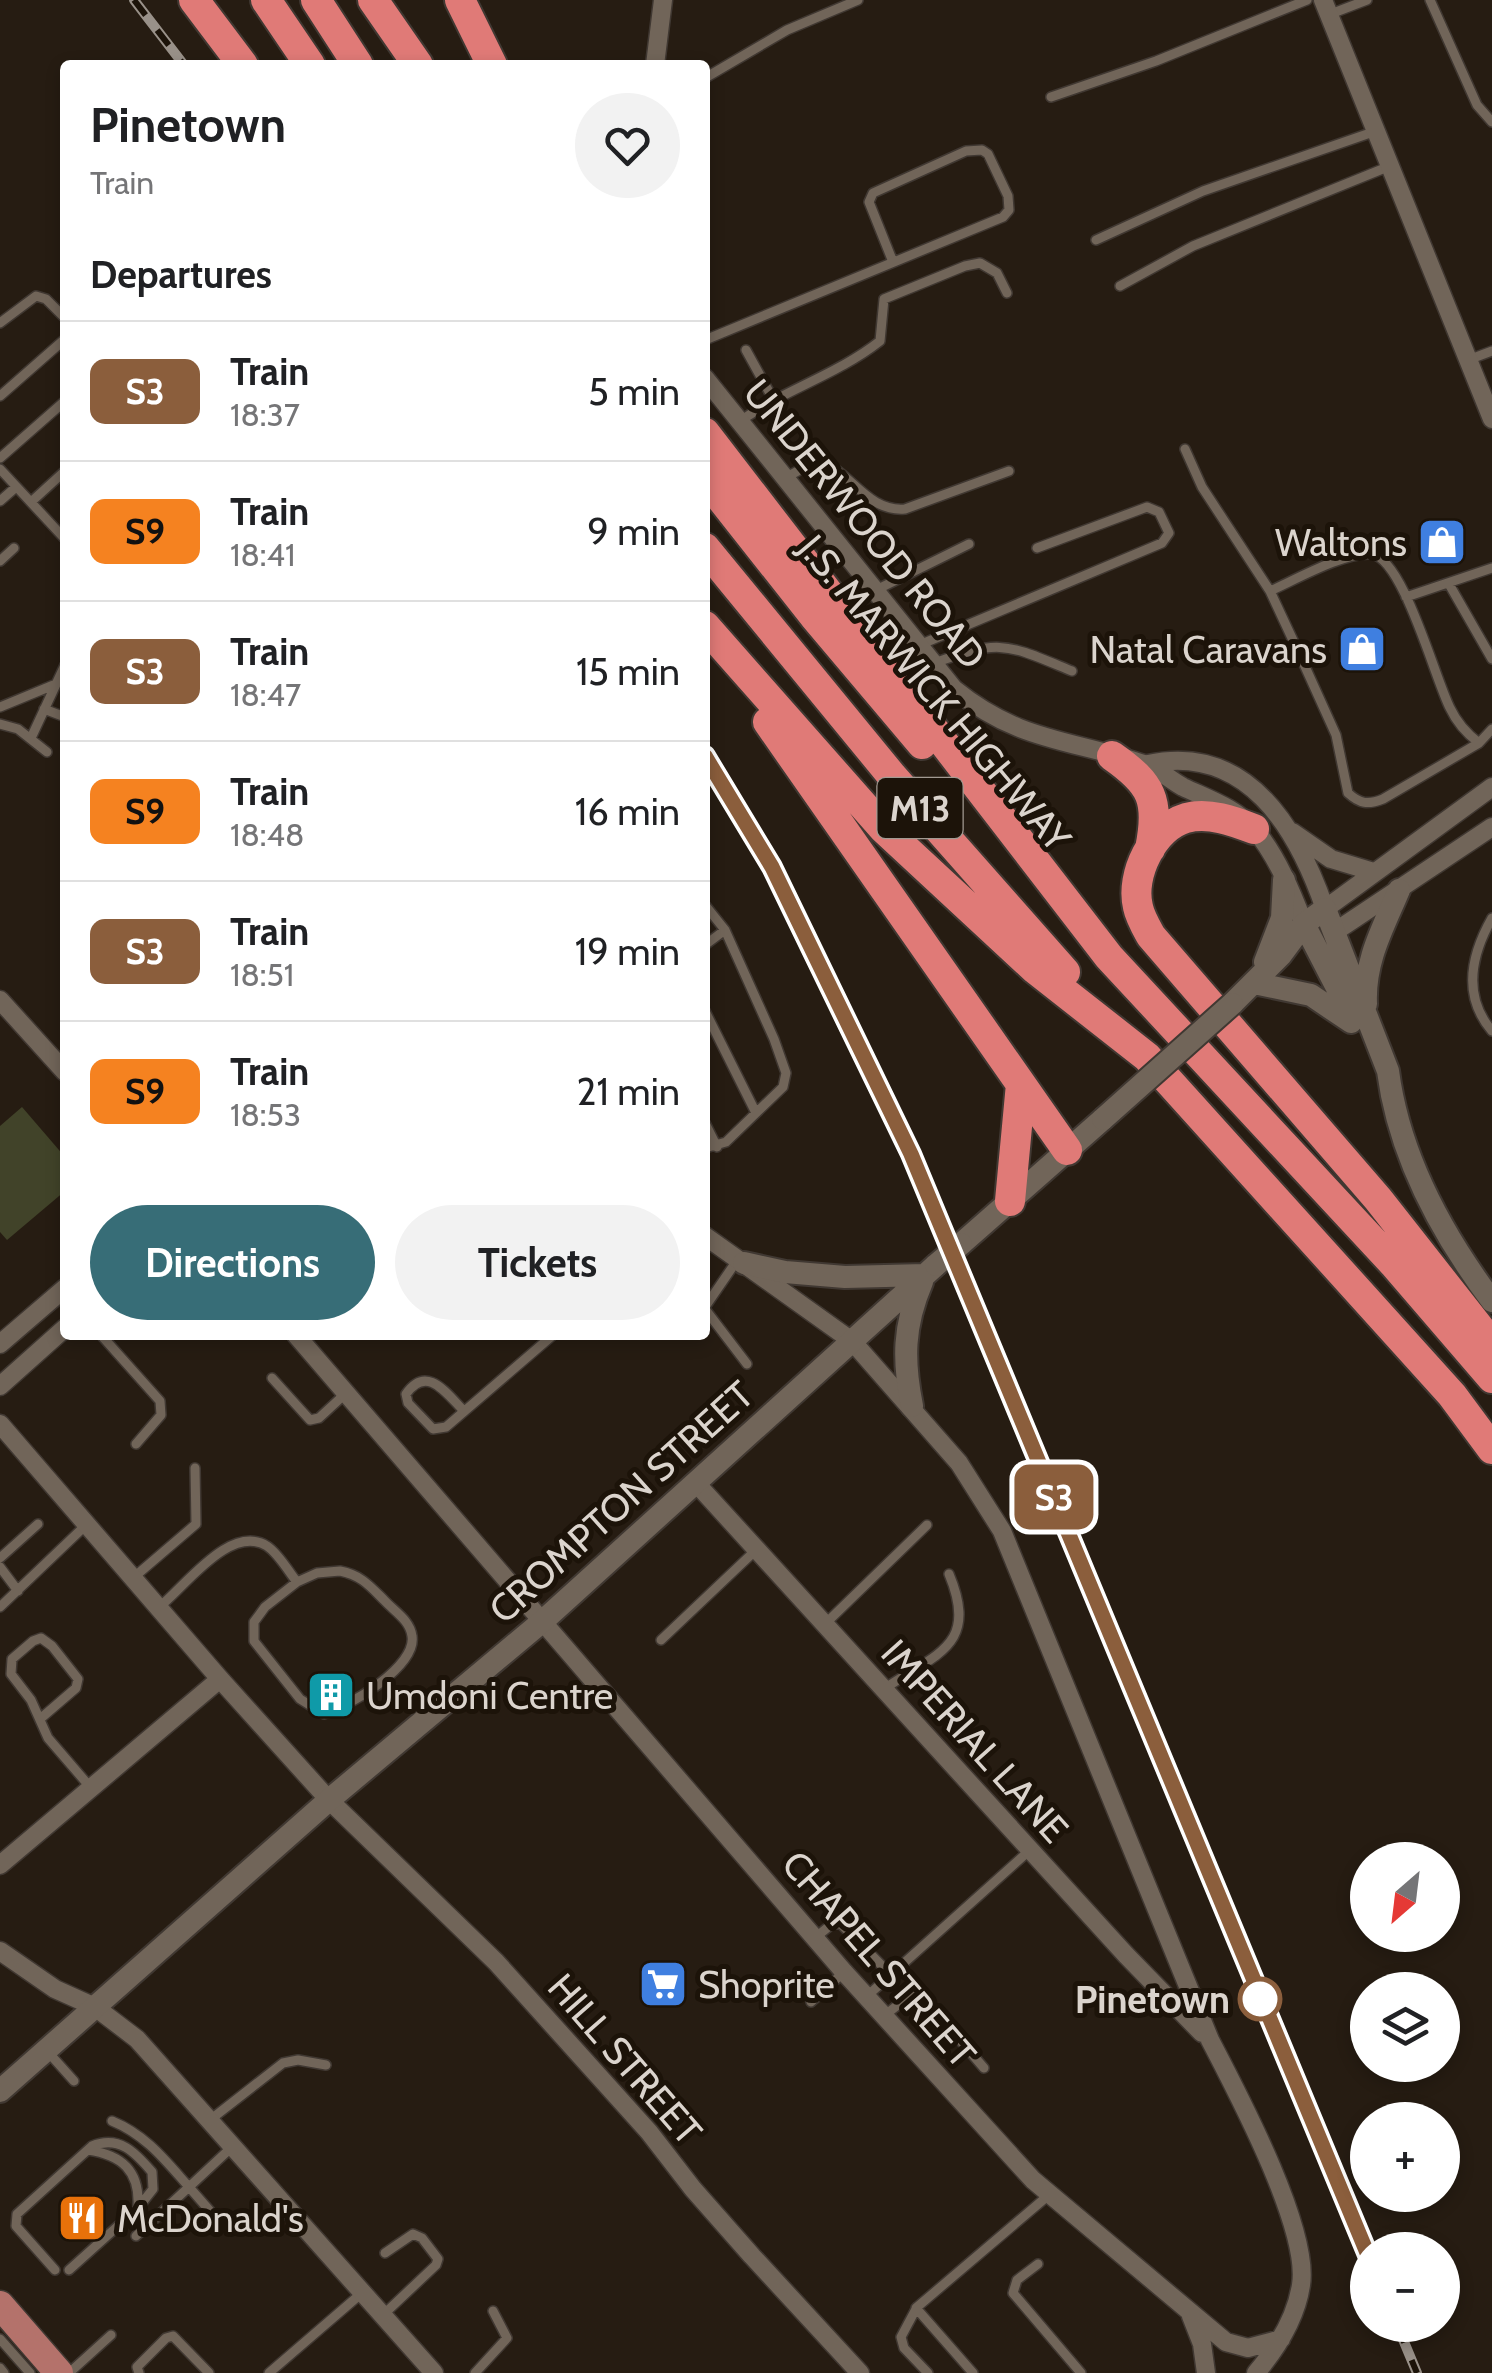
<!DOCTYPE html>
<meta charset="utf-8">
<style>
body{margin:0;font-family:Cabin,sans-serif;background:#f2f2f2;color:#202124;height:100vh;display:flex;flex-direction:column;font-size:38px;white-space:nowrap}
*{box-sizing:border-box;margin:0}
p{font-size:32px;color:#757577}
.icon{flex:none;width:55px;height:55px;fill:none;stroke:currentColor;stroke-width:2;stroke-linecap:round;stroke-linejoin:round}
.map{position:relative;flex:1;overflow:hidden}
.panel{position:absolute;left:60px;top:60px;width:650px;height:1280px;display:flex;flex-direction:column;background:#fff;border-radius:10px;box-shadow:0 5px 15px #0003}
.panel>*{flex:none}
.badge{padding:0 20px;border-radius:15px;font-size:35px;line-height:65px}
.needle{width:65px;rotate:208deg}
.buttons{position:absolute;left:1350px;top:1842px;display:grid;gap:20px}
.buttons a{display:grid;place-items:center;width:110px;height:110px;border-radius:50%;background:#fff;box-shadow:0 5px 15px #0003;font-size:50px}
.map>.badge{position:absolute;translate:-50% -50%;box-shadow:0 0 0 5px #fff}
h2{padding:0 30px;font-size:38px;line-height:90px}
.round{display:grid;place-items:center;flex:none;width:105px;height:105px;border-radius:52px;background:#f2f2f2}
.headline{display:flex;align-items:center;justify-content:space-between;height:170px;padding:0 30px}
h1{font-size:48px;font-weight:700;line-height:75px}
.primary-button{display:flex;gap:20px;margin-top:auto;padding:20px 30px}
.primary-button a{flex:1;height:115px;border-radius:60px;background:#376d77;color:#fff;font-size:40px;font-weight:700;line-height:115px;text-align:center}
.primary-button a+a{background:#f2f2f2;color:#202124}
ul{padding:0;list-style:none}
li{display:flex;align-items:center;gap:30px;height:140px;padding:0 30px;border-top:2px solid #e0e0e0}
li div{flex:1}
li b{display:block;font-size:38px}
li em{font-style:normal}
li .badge{min-width:110px;font-weight:700;text-align:center}
.map>svg:first-child{display:block}
</style>
<div class="map">
<svg width="1492" height="2373" viewBox="0 0 1492 2373">
<rect width="100%" height="100%" fill="#261c12"/>
<path fill="#414329" d="M22,1107L65,1157V1191L7,1240L0,1232V1126Z"/>
<g fill="none" stroke-linecap="round" stroke-linejoin="round">
<g stroke="#403832" stroke-width="12">
<path id="service" d="M1430,0L1477,105L1492,122
M1328,15L1367,0
M705,78L787,30L858,0
M1051,97L1156,61L1307,0
M1096,240L1203,191L1376,131
M1120,286L1193,246L1390,166
M0,323L36,296L46,299L65,318
M705,340L1003,217L1009,210L1008,196L988,154L982,150L966,151L873,193L869,202L893,262
M746,350L773,399
M1468,360L1492,351
M0,396L65,339
M739,422C783,390 837,375 880,341L884,299L965,266L980,263L997,273L1007,293
M1185,449L1202,487L1270,591L1298,651L1336,735L1348,793C1360,804 1368,805 1383,799L1479,743L1492,729
M0,458L65,401
M0,469L65,539
M783,479L807,466L826,463C854,478 870,512 905,509L1009,471
M0,501L16,487
M31,502L65,471
M0,561L14,548
M1449,584L1492,659
M874,591L969,544
M1270,591C1295,580 1344,552 1371,554C1403,557 1435,679 1450,708C1457,723 1466,733 1479,743
M1406,597L1492,568
M917,646L1162,543L1169,533L1159,512L1147,507L1037,548
M932,664C1001,638 1006,644 1072,671
M0,707L56,684
M44,709L65,717
M0,724L18,729L47,752
M31,738L65,665
M705,905L725,930L774,1039L786,1073L783,1087L726,1142L705,1148
M1492,918C1471,955 1462,996 1492,1031
M705,945L725,930
M705,1011L756,1113
M705,1123L717,1147
M705,1307L738,1259
M705,1309L747,1364
M101,1335L160,1401L161,1415L136,1444
M272,1378L310,1420L319,1418L345,1394
M464,1411C446,1393 427,1364 406,1394L408,1403L433,1429L446,1427L553,1335
M0,1558L38,1524
M0,1567L18,1591
M340,1571C361,1575 370,1586 384,1600C394,1611 410,1620 412,1636C417,1666 349,1707 324,1714L300,1699L254,1641V1622L265,1607L297,1582L317,1573Z
M133,1578L196,1524L195,1468
M0,1607L86,1525
M158,1608C185,1587 230,1523 267,1546C279,1554 288,1571 297,1582
M825,1624L927,1525
M661,1640L757,1549
M884,1689C937,1653 979,1646 949,1574
M40,1719L76,1688L78,1679L52,1646L41,1638L33,1641L12,1659L11,1674L31,1700L48,1738L91,1788
M816,1937L832,1924H841L891,1975
M866,1997L1030,1850
M811,2002L844,1972
M884,2016L909,1996H922L984,2068
M48,2052L74,2081
M210,2120L283,2063L298,2060L326,2065
M112,2121C146,2135 165,2160 189,2187L136,2236
M88,2150C122,2155 140,2171 138,2207
M210,2211L189,2187L233,2146
M1038,2264L1017,2280L1013,2293L1081,2373
M55,2270L16,2226L17,2214L92,2146C119,2135 135,2152 152,2172L153,2189L138,2208L69,2270
M917,2307L901,2337L904,2348L928,2373
M383,2315L436,2265L438,2259L422,2238L413,2234L385,2253
M0,2339L30,2373
M0,2368L4,2373
M69,2373L111,2335
M139,2373L137,2367L166,2338L173,2336L209,2373
M269,2373L363,2292
M475,2373L507,2338L493,2311
M973,2373L916,2308L1050,2194"/>
</g>
<g stroke="#403832" stroke-width="21">
<path id="minor" d="M1323,0L1492,419
M655,65L663,0
M705,378L954,689C1019,742 1070,739 1144,764C1158,768 1170,780 1183,787C1208,799 1236,808 1255,830C1277,856 1292,893 1304,924
M1148,764C1247,743 1297,828 1325,909L1492,787
M1292,832L1331,859L1374,872
M1333,933L1492,827
M0,1000L65,1072
M705,1236L852,1341L959,1463L1002,1531L1210,2040C1237,2092 1310,2229 1301,2285C1296,2318 1277,2348 1256,2373
M296,1335L844,1972L1033,2180L1226,2342L1248,2348L1281,2339
M0,1344L65,1288
M0,1386L65,1328
M0,1424L220,1679L329,1800L496,1962L649,2132L693,2189L752,2256L860,2373
M696,1483L1126,1955L1202,2033
M0,1865L220,1679
M0,1951L55,1989L95,2007L137,2039L434,2373
M1191,2316L1202,2344L1206,2373"/>
</g>
<g stroke="#403832" stroke-width="26">
<path id="tertiary" d="M1304,924L1353,1019
M1265,962L1282,918L1284,880
M1254,983L1311,995L1351,1022
M1232,1004L1281,955L1304,924L1325,909L1388,1071C1399,1156 1441,1233 1492,1301
M1366,1004C1364,961 1383,928 1399,890
M961,1244L1103,1119
M744,1263L785,1272L845,1277L925,1275
M912,1406C903,1361 903,1326 922,1282
M0,2091L329,1800L544,1620L936,1265"/>
</g>
<g stroke="#403832" stroke-width="31">
<path id="primary" d="M0,2305L59,2373"/>
</g>
<g stroke="#403832" stroke-width="34">
<path id="motorway" d="M194,0L243,65
M266,0L310,65
M316,0L358,65
M373,0L418,65
M460,0L492,65
M705,433L1109,957L1394,1264L1492,1378
M705,478L814,616L922,744
M705,548L892,776L1065,972
M705,626L884,829L1035,969L1147,1057L1452,1395L1492,1449
M768,722L1067,1150
M1112,756C1152,784 1160,800 1150,849
M1254,829C1233,821 1209,812 1186,818C1153,828 1130,875 1138,907C1140,917 1146,927 1151,936L1378,1199L1492,1344
M1010,1201L1021,1084"/>
</g>
<use href="#service" stroke="#716559" stroke-width="9"/>
<use href="#minor" stroke="#716559" stroke-width="18"/>
<use href="#tertiary" stroke="#716559" stroke-width="22"/>
<use href="#primary" stroke="#b4726b" stroke-width="28"/>
<use href="#motorway" stroke="#e07a77" stroke-width="30"/>
<g stroke="#999189" stroke-width="10">
<path id="rail" d="M134,0L184,65
M705,756L772,867L911,1154L1368,2255
M1397,2325L1417,2373"/>
</g>
<use href="#rail" stroke="#1c1309" stroke-width="6" stroke-dasharray="19" stroke-linecap="butt"/>
<g stroke="#403832" stroke-width="26" stroke-linecap="butt">
<path id="tertiary-bridge" d="M1103,1119L1232,1004
M936,1265L961,1244"/>
</g>
<use href="#tertiary-bridge" stroke="#716559" stroke-width="22"/>
</g>
<g fill="none" stroke-linecap="round" stroke-linejoin="round">
<g stroke="#fff" stroke-width="22">
<path id="line" d="M705,756L772,867L911,1154L1368,2255"/>
</g>
<use href="#line" stroke="#8b5e3c" stroke-width="15"/>
</g>
<defs>
<g id="shop-square" transform="scale(2.5)"><rect x="-9" y="-9" width="18" height="18" rx="4" fill="#3f7fe0" stroke="#1c1309"/><path d="M-5-2.5h2.3a2.7 3.5 0 0 1 5.4 0H5L5.5 6h-11ZM-1.5-2.5h3a1.5 2.3 0 0 0-3 0Z" fill="#fff"/></g>
<g id="building-square" transform="scale(2.5)"><rect x="-9" y="-9" width="18" height="18" rx="4" fill="#0f9aa8" stroke="#1c1309"/><path d="M-4-6H4V6H1V3H-1V6H-4ZM-2.5-4.3h1.7v1.8h-1.7ZM.8-4.3h1.7v1.8H.8ZM-2.5-1h1.7V.8h-1.7ZM.8-1h1.7V.8H.8Z" fill="#fff"/></g>
<g id="supermarket-square" transform="scale(2.5)"><rect x="-9" y="-9" width="18" height="18" rx="4" fill="#3f7fe0" stroke="#1c1309"/><path d="M-6-5.5h2.5l.6 2H6L4.5 2H-2.5L-4.4-4H-6ZM-1.5 3.2a1.3 1.3 0 1 0 .1 0ZM3 3.2a1.3 1.3 0 1 0 .1 0Z" fill="#fff"/></g>
<g id="restaurant-square" transform="scale(2.5)"><rect x="-9" y="-9" width="18" height="18" rx="4" fill="#e8710a" stroke="#1c1309"/><path d="M-5-6h1v4h1v-4h1v4h1v-4h1v5L-1.5 .5V6h-2V.5L-5-1ZM5-6V6H3V1.5H1.5Q1.5-4 5-6Z" fill="#fff"/></g>
</defs>
<g fill-rule="evenodd">
<use href="#shop-square" x="1442" y="542"/>
<use href="#shop-square" x="1362" y="649"/>
<use href="#building-square" x="331" y="1695"/>
<use href="#supermarket-square" x="663" y="1984"/>
<use href="#restaurant-square" x="82" y="2218"/>
</g>
<circle fill="#fff" stroke="#8b5e3c" stroke-width="5" cx="1260" cy="1999" r="20"/>
<g text-anchor="middle" dominant-baseline="central" stroke-width="10" stroke-linejoin="round" paint-order="stroke">
<rect fill="#1c1309" stroke="#a29a92" stroke-width="2.5" x="877.5" y="778" width="85" height="60" rx="8"/>
<g font-size="35" font-weight="bold" fill="#dbd4cd">
<text x="920" y="808">M13</text>
</g>
<g font-size="38" fill="#dbd4cd" stroke="#1c1309">
<text transform="translate(865 524) rotate(51)">UNDERWOOD ROAD</text>
<text transform="translate(935 693) rotate(50)">J.S. MARWICK HIGHWAY</text>
<text transform="translate(621 1502) rotate(-42)">CROMPTON STREET</text>
<text transform="translate(975 1741) rotate(48)">IMPERIAL LANE</text>
<text transform="translate(879 1959) rotate(49)">CHAPEL STREET</text>
<text transform="translate(625 2059) rotate(49)">HILL STREET</text>
</g>
<g font-size="38" fill="#dbd4cd" stroke="#1c1309" text-anchor="start">
<text x="1407" y="542" text-anchor="end">Waltons</text>
<text x="1327" y="649" text-anchor="end">Natal Caravans</text>
<text x="366" y="1695">Umdoni Centre</text>
<text x="698" y="1984">Shoprite</text>
<text x="117" y="2218">McDonald's</text>
</g>
<g font-size="38" font-weight="bold" fill="#dbd4cd" stroke="#1c1309" text-anchor="end">
<text x="1230" y="1999">Pinetown</text>
</g>
</g>
</svg>
<div class="buttons">
<a><svg class="needle" viewBox="-14 -14 28 28"><path d="M0-13l5 13h-10z" fill="#e53935"/><path d="M0 13l5-13h-10z" fill="#757577"/></svg></a>
<a><svg class="icon" aria-label="layers" viewBox="0 0 24 24"><path d="M12 4l9 5-9 5-9-5zM3 14l9 5 9-5"/></svg></a>
<a>+</a>
<a>−</a>
</div>
<b class="badge" style="left:1054px;top:1497px;background:#8b5e3c;color:#fff">S3</b>
<section class="panel">
<div class="headline"><div><h1>Pinetown</h1><p>Train</p></div><a class="round"><svg class="icon" aria-label="heart" viewBox="0 0 24 24"><path d="M12 20l-8-8c-3-5 5-10 8-4 3-6 11-1 8 4z"/></svg></a></div>
<h2>Departures</h2>
<ul>
<li><span class="badge" style="background:#8b5e3c;color:#fff">S3</span><div><b>Train</b><p>18:37</p></div><em>5 min</em></li>
<li><span class="badge" style="background:#f58220;color:#111">S9</span><div><b>Train</b><p>18:41</p></div><em>9 min</em></li>
<li><span class="badge" style="background:#8b5e3c;color:#fff">S3</span><div><b>Train</b><p>18:47</p></div><em>15 min</em></li>
<li><span class="badge" style="background:#f58220;color:#111">S9</span><div><b>Train</b><p>18:48</p></div><em>16 min</em></li>
<li><span class="badge" style="background:#8b5e3c;color:#fff">S3</span><div><b>Train</b><p>18:51</p></div><em>19 min</em></li>
<li><span class="badge" style="background:#f58220;color:#111">S9</span><div><b>Train</b><p>18:53</p></div><em>21 min</em></li>
</ul>
<div class="primary-button"><a>Directions</a><a>Tickets</a></div>
</section>
</div>
